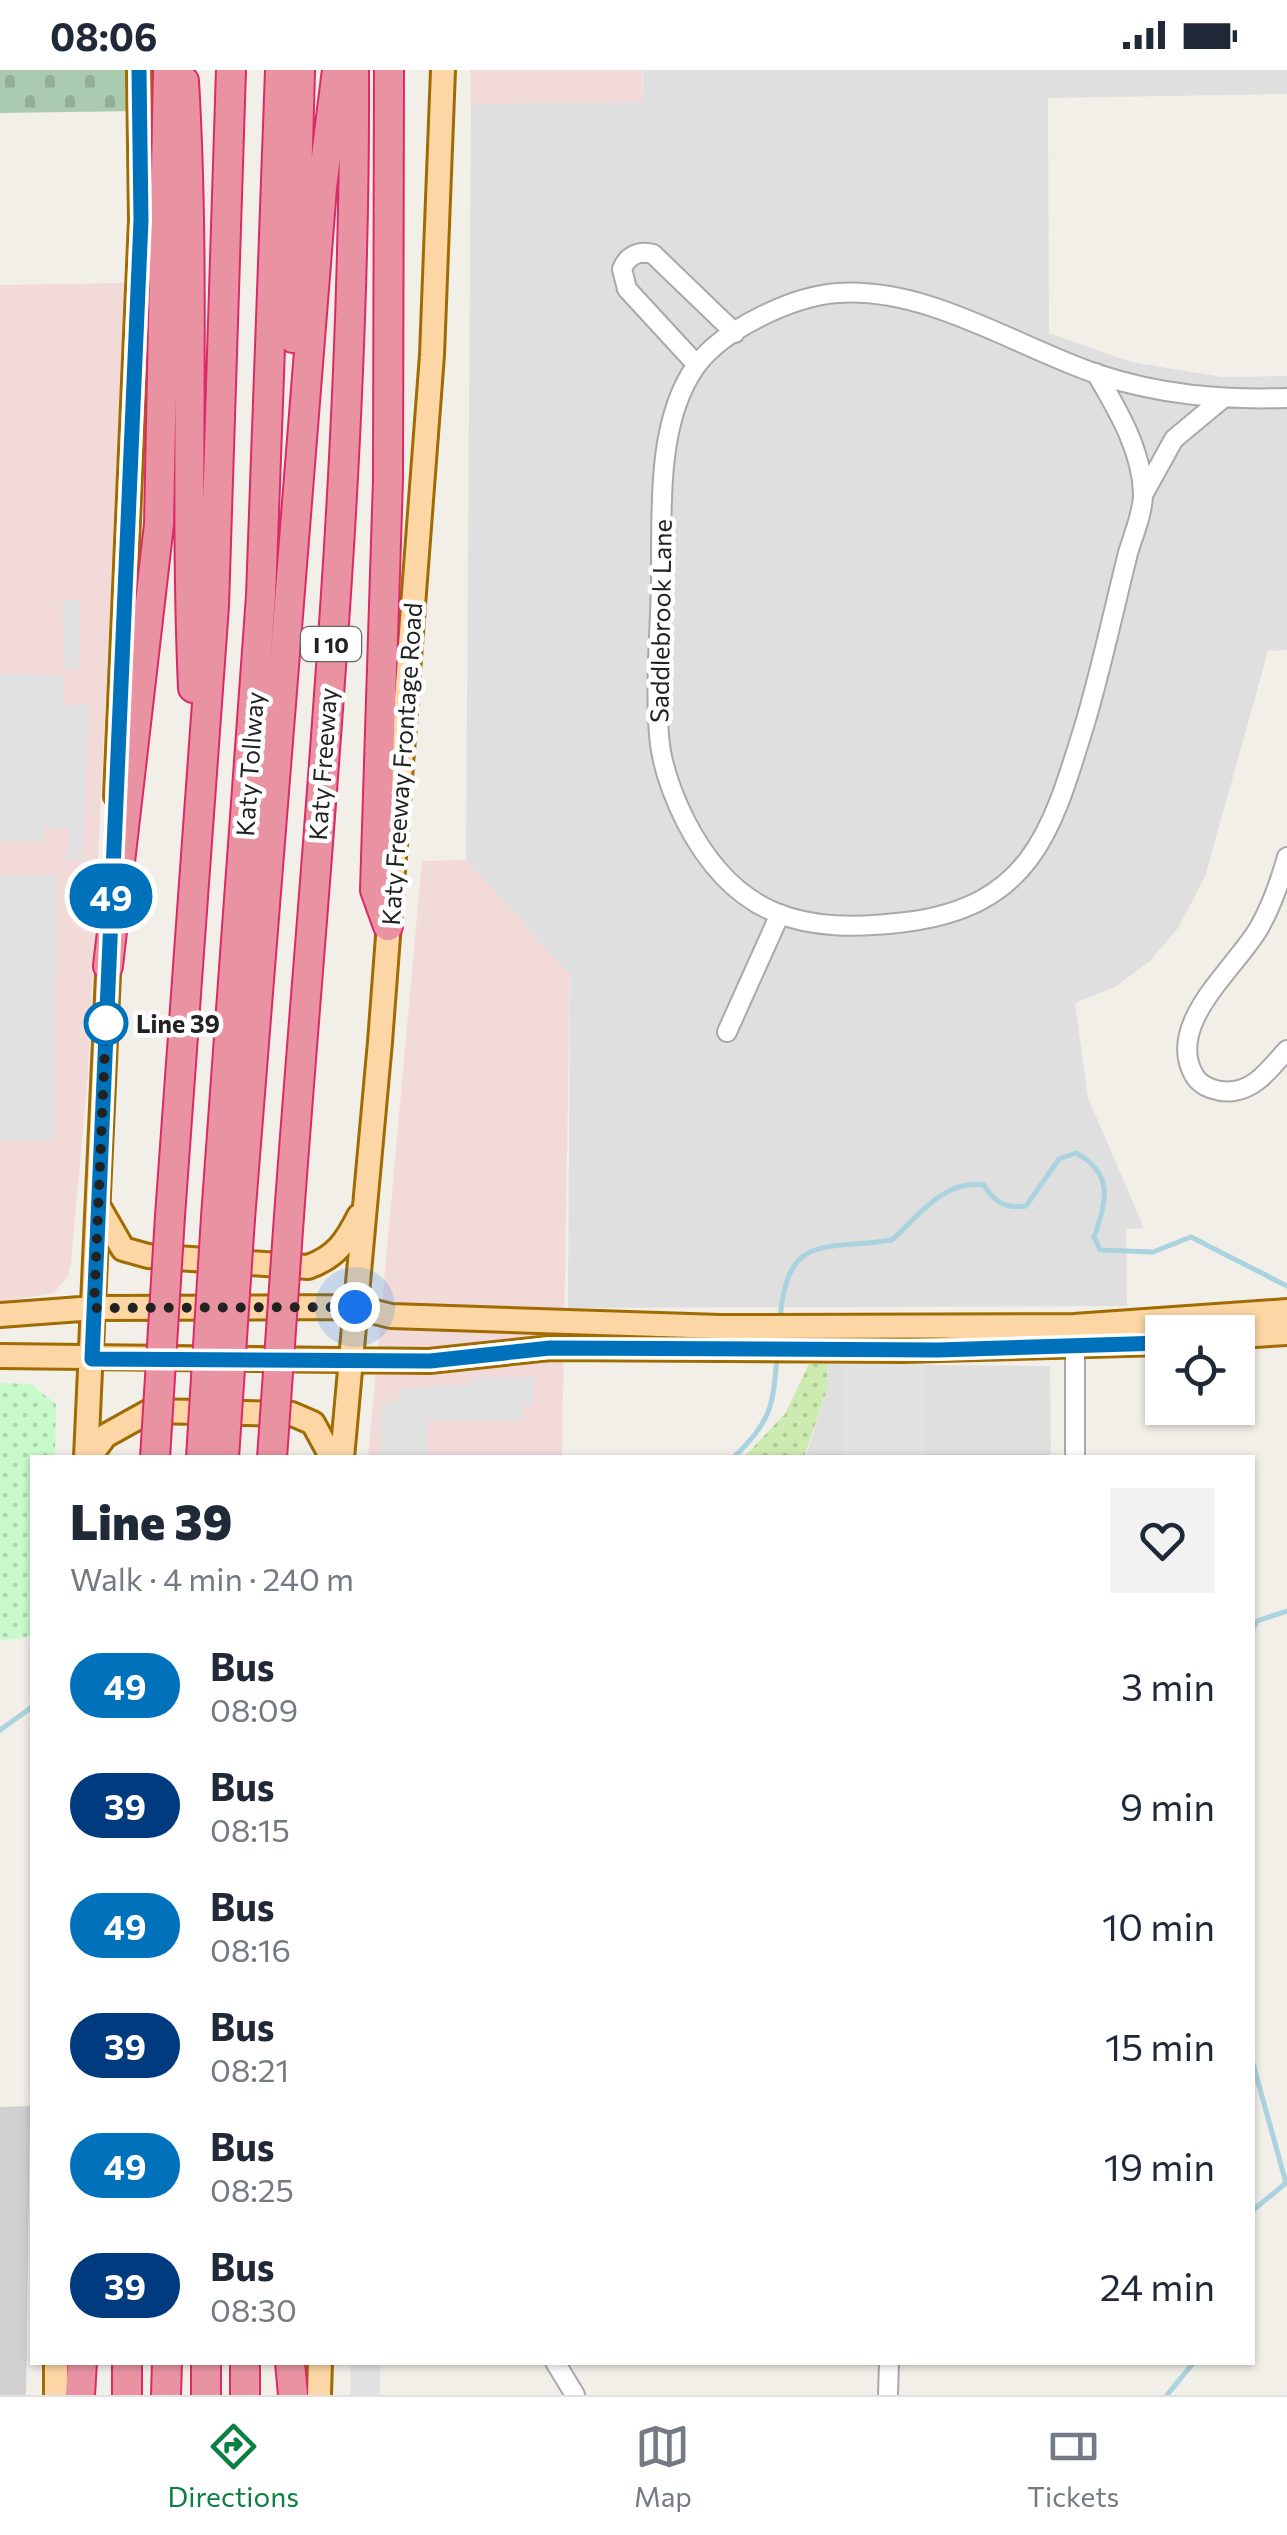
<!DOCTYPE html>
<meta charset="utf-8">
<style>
body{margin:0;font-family:Commissioner,sans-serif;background:#f2f2f3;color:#1f2937;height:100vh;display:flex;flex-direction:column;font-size:38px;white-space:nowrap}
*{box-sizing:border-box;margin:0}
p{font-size:32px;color:#747a83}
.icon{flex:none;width:55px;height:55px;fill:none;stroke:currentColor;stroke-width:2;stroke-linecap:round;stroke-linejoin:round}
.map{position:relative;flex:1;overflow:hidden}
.drawer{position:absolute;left:30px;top:1385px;width:1225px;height:910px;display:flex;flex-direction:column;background:#fff;border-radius:0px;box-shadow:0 2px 8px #0004}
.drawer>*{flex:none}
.badge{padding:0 20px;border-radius:32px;font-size:35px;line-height:65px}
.tools{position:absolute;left:1145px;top:1245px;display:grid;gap:20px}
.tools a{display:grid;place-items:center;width:110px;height:110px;border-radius:0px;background:#fff;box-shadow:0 2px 8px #0004;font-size:50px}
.you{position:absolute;width:50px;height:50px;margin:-25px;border:8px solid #fff;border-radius:50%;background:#1a73e8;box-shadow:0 0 0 15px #1a73e833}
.map>.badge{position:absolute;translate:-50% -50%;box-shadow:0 0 0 5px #fff}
.round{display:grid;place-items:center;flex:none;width:105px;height:105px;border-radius:0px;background:#f2f2f3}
.headline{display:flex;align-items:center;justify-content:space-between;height:170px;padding:0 40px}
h1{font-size:48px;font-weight:800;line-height:75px}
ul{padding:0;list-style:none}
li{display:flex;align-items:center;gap:30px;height:120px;padding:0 40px}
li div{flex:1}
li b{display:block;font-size:38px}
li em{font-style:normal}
li .badge{min-width:110px;font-weight:700;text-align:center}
.status{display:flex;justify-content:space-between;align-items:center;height:70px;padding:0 50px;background:#fff;direction:ltr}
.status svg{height:28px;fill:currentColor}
.tabs{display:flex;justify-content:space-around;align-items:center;height:140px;border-top:2px solid #e0e1e3;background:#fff;font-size:28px;color:#747a83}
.tabs a{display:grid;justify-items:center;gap:5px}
.tabs .selected{color:#0b8043}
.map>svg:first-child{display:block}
</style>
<div class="status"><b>08:06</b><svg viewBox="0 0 49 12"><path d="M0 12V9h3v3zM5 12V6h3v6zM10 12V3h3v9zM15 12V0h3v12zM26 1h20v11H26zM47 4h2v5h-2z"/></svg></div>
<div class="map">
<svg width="1287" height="2325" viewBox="0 0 1287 2325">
<defs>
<pattern id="grass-dots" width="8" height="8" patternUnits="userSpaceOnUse" patternTransform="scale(2.5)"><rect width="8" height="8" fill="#cdebb0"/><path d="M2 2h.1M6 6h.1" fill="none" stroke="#b0c997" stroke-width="1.8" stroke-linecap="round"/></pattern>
<pattern id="cemetery-stones" width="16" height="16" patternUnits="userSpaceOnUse" patternTransform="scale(2.5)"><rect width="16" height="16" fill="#aacbaf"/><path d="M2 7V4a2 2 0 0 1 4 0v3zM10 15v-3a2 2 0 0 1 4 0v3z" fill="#92ae96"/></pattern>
<pattern id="park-dots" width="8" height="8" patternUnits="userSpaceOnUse" patternTransform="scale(2.5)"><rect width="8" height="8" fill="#c8facc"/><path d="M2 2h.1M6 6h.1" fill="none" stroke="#acd6af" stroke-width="1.8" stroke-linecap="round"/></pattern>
</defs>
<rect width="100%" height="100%" fill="#f2efe9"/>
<path fill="#e0dfdf" d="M643,0H1287V24L1048,28L1049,263L1131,292L1222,307L1287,306V580L1268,581L1205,807L1178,858L1150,891L1115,917L1075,933L1088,1028L1144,1158L1126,1159L1127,1236L568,1238L570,905L466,790L471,34L643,32Z
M827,1294L1050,1296L1051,1387L805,1388L828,1317Z"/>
<path fill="#f2dad9" d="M470,0H642L643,32L471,34Z
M125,213L88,1003L71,1192L68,1206L54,1223L0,1232V215Z
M466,790L570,905L562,1387L368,1388L422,791Z"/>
<path fill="#d0d0d0" d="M30,2036L26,2325H0V2037Z"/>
<path fill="url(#grass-dots)" d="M809,1294H827L828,1317L804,1387H744L785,1344Z"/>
<path fill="url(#cemetery-stones)" d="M0,0H139V41L0,43Z"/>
<path fill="url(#park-dots)" d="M0,1313L31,1314L56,1334L55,1387L32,1388V1566L0,1571Z"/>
<path fill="#e2e2e2" d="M62,530H80L79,600L65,599Z
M0,604L64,605V635L89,634L82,791H67L68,758H45L44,771H0Z
M0,805H56L55,1068L41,1071H0Z
M924,1293V1387H844V1294Z
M472,1307H533V1336H523V1351H427V1387H381V1333H395L401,1319L471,1314Z
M351,2293H380V2325H350Z"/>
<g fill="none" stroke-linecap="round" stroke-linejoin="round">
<path stroke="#aad3df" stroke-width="5" d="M780,1250C787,1161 824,1181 892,1170C918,1146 945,1109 984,1115C994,1132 1005,1139 1026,1136L1059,1089L1076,1083C1114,1103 1107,1132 1094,1167L1100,1180L1153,1182L1191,1167L1287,1216
M733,1388C771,1351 773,1338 777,1286
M1252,1561L1257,1551L1287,1541
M0,1660L32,1637
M1252,1990L1286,2113L1252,2141
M1167,2325L1194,2292"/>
<g stroke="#a9a9a9" stroke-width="22">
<path id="minor" d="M697,295L627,219L622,199C627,186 639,180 653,184L735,263
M1096,303C1117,339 1142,380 1143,424C1143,443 1133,466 1128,483C1114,539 1102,595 1086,650C1053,757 1034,836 906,852C802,865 735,847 686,752C673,726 661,694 659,665C655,615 660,563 661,513C662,446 655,353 696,296C723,259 793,226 838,223C928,217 1015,276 1097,304C1160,325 1221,330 1287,328
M1143,425L1174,369L1221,330
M1287,787C1280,812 1272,835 1259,858C1235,899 1165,954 1194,1005C1201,1018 1220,1023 1234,1021C1257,1018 1271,997 1287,980
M727,962L780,844
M1075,1267V1388
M555,2292L575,2325
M888,2325L889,2292"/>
</g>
<g stroke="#a06b00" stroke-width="28">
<path id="major" d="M116,726L141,150L139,0
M100,1139L123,1179L148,1186L308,1197C336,1187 346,1172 359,1146
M0,1245L94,1238L355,1237L391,1246L720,1257L1074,1256L1287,1241
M1238,1266L1287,1263
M0,1286L429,1291L550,1278L903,1280L1162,1273
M86,1388L109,883
M89,1388L105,1366L150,1341L292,1344L313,1353L332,1388
M342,1388L380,972L432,285L443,0
M56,2292V2325
M319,2325L320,2292"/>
</g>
<g stroke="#dc2a67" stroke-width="32">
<path id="highway" d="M184,11C196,214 184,416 193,618
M293,268L300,0
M388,856L375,820L388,409L389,0
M108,896L159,454L168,0
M170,1146L214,536L231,0
M289,1146C317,765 356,383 354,0
M216,1147L261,526L280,0
M240,1149L322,118L337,0
M206,2292V2325
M245,2292V2325
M290,2292L293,2325
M80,2325L82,2292
M127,2325V2292
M166,2325L167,2292"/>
</g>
<use href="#minor" stroke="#fff" stroke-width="18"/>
<use href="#major" stroke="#fcd6a4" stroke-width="22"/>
<use href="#highway" stroke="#e892a2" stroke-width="28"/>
<g stroke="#dc2a67" stroke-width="32" stroke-linecap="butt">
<path id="highway-bridge" d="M155,1388L170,1146
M201,1388L216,1147
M224,1388L240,1149
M272,1388L289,1146"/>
</g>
<use href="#highway-bridge" stroke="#e892a2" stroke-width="28"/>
</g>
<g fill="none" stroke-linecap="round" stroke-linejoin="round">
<g stroke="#fff" stroke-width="22">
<path id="line" d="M139,0L141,150L92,1289L430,1291L550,1278L938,1280L1162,1273"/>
</g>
<use href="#line" stroke="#0072bc" stroke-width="15"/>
<path stroke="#222" stroke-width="10" stroke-dasharray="0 18" d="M106,953L94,1238L355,1237"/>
</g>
<circle fill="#fff" stroke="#0072bc" stroke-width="5" cx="106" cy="953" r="20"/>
<g text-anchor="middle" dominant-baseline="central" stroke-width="9" stroke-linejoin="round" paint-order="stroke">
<rect fill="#fff" stroke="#646464" stroke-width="2.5" x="301" y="557" width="60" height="34" rx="8"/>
<g font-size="22" font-weight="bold" fill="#222">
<text x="331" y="574">I 10</text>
</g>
<g font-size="25" fill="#222" stroke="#fff">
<text transform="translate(660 551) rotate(-89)">Saddlebrook Lane</text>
<text transform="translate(249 694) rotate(-86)">Katy Tollway</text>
<text transform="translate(322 694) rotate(-86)">Katy Freeway</text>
<text transform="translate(401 694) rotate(-86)">Katy Freeway Frontage Road</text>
</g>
<g font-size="25" font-weight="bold" fill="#222" stroke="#fff" text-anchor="start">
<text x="136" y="953">Line 39</text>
</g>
</g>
</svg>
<div class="tools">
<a><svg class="icon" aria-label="locate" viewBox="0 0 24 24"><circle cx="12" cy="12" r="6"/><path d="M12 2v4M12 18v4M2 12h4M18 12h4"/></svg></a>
</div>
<div class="you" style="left:355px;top:1237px"></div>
<b class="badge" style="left:111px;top:826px;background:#0072bc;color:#fff">49</b>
<section class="drawer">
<div class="headline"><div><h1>Line 39</h1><p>Walk · 4 min · 240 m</p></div><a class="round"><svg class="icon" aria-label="heart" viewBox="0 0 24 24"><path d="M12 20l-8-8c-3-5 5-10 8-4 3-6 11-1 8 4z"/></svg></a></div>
<ul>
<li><span class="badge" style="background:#0072bc;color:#fff">49</span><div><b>Bus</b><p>08:09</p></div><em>3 min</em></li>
<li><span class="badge" style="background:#003b80;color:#fff">39</span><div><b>Bus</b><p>08:15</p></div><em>9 min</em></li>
<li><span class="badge" style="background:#0072bc;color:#fff">49</span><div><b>Bus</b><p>08:16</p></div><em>10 min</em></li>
<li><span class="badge" style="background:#003b80;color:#fff">39</span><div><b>Bus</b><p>08:21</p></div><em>15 min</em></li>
<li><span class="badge" style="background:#0072bc;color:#fff">49</span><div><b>Bus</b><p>08:25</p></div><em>19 min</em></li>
<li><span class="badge" style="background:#003b80;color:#fff">39</span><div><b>Bus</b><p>08:30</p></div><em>24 min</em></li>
</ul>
</section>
</div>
<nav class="tabs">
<a class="selected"><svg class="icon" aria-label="directions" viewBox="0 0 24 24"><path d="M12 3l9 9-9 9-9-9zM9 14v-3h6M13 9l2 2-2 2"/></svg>Directions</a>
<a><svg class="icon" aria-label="map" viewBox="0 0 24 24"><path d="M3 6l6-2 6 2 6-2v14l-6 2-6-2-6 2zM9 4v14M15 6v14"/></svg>Map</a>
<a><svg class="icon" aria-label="tickets" viewBox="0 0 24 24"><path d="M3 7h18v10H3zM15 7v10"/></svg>Tickets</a>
</nav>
